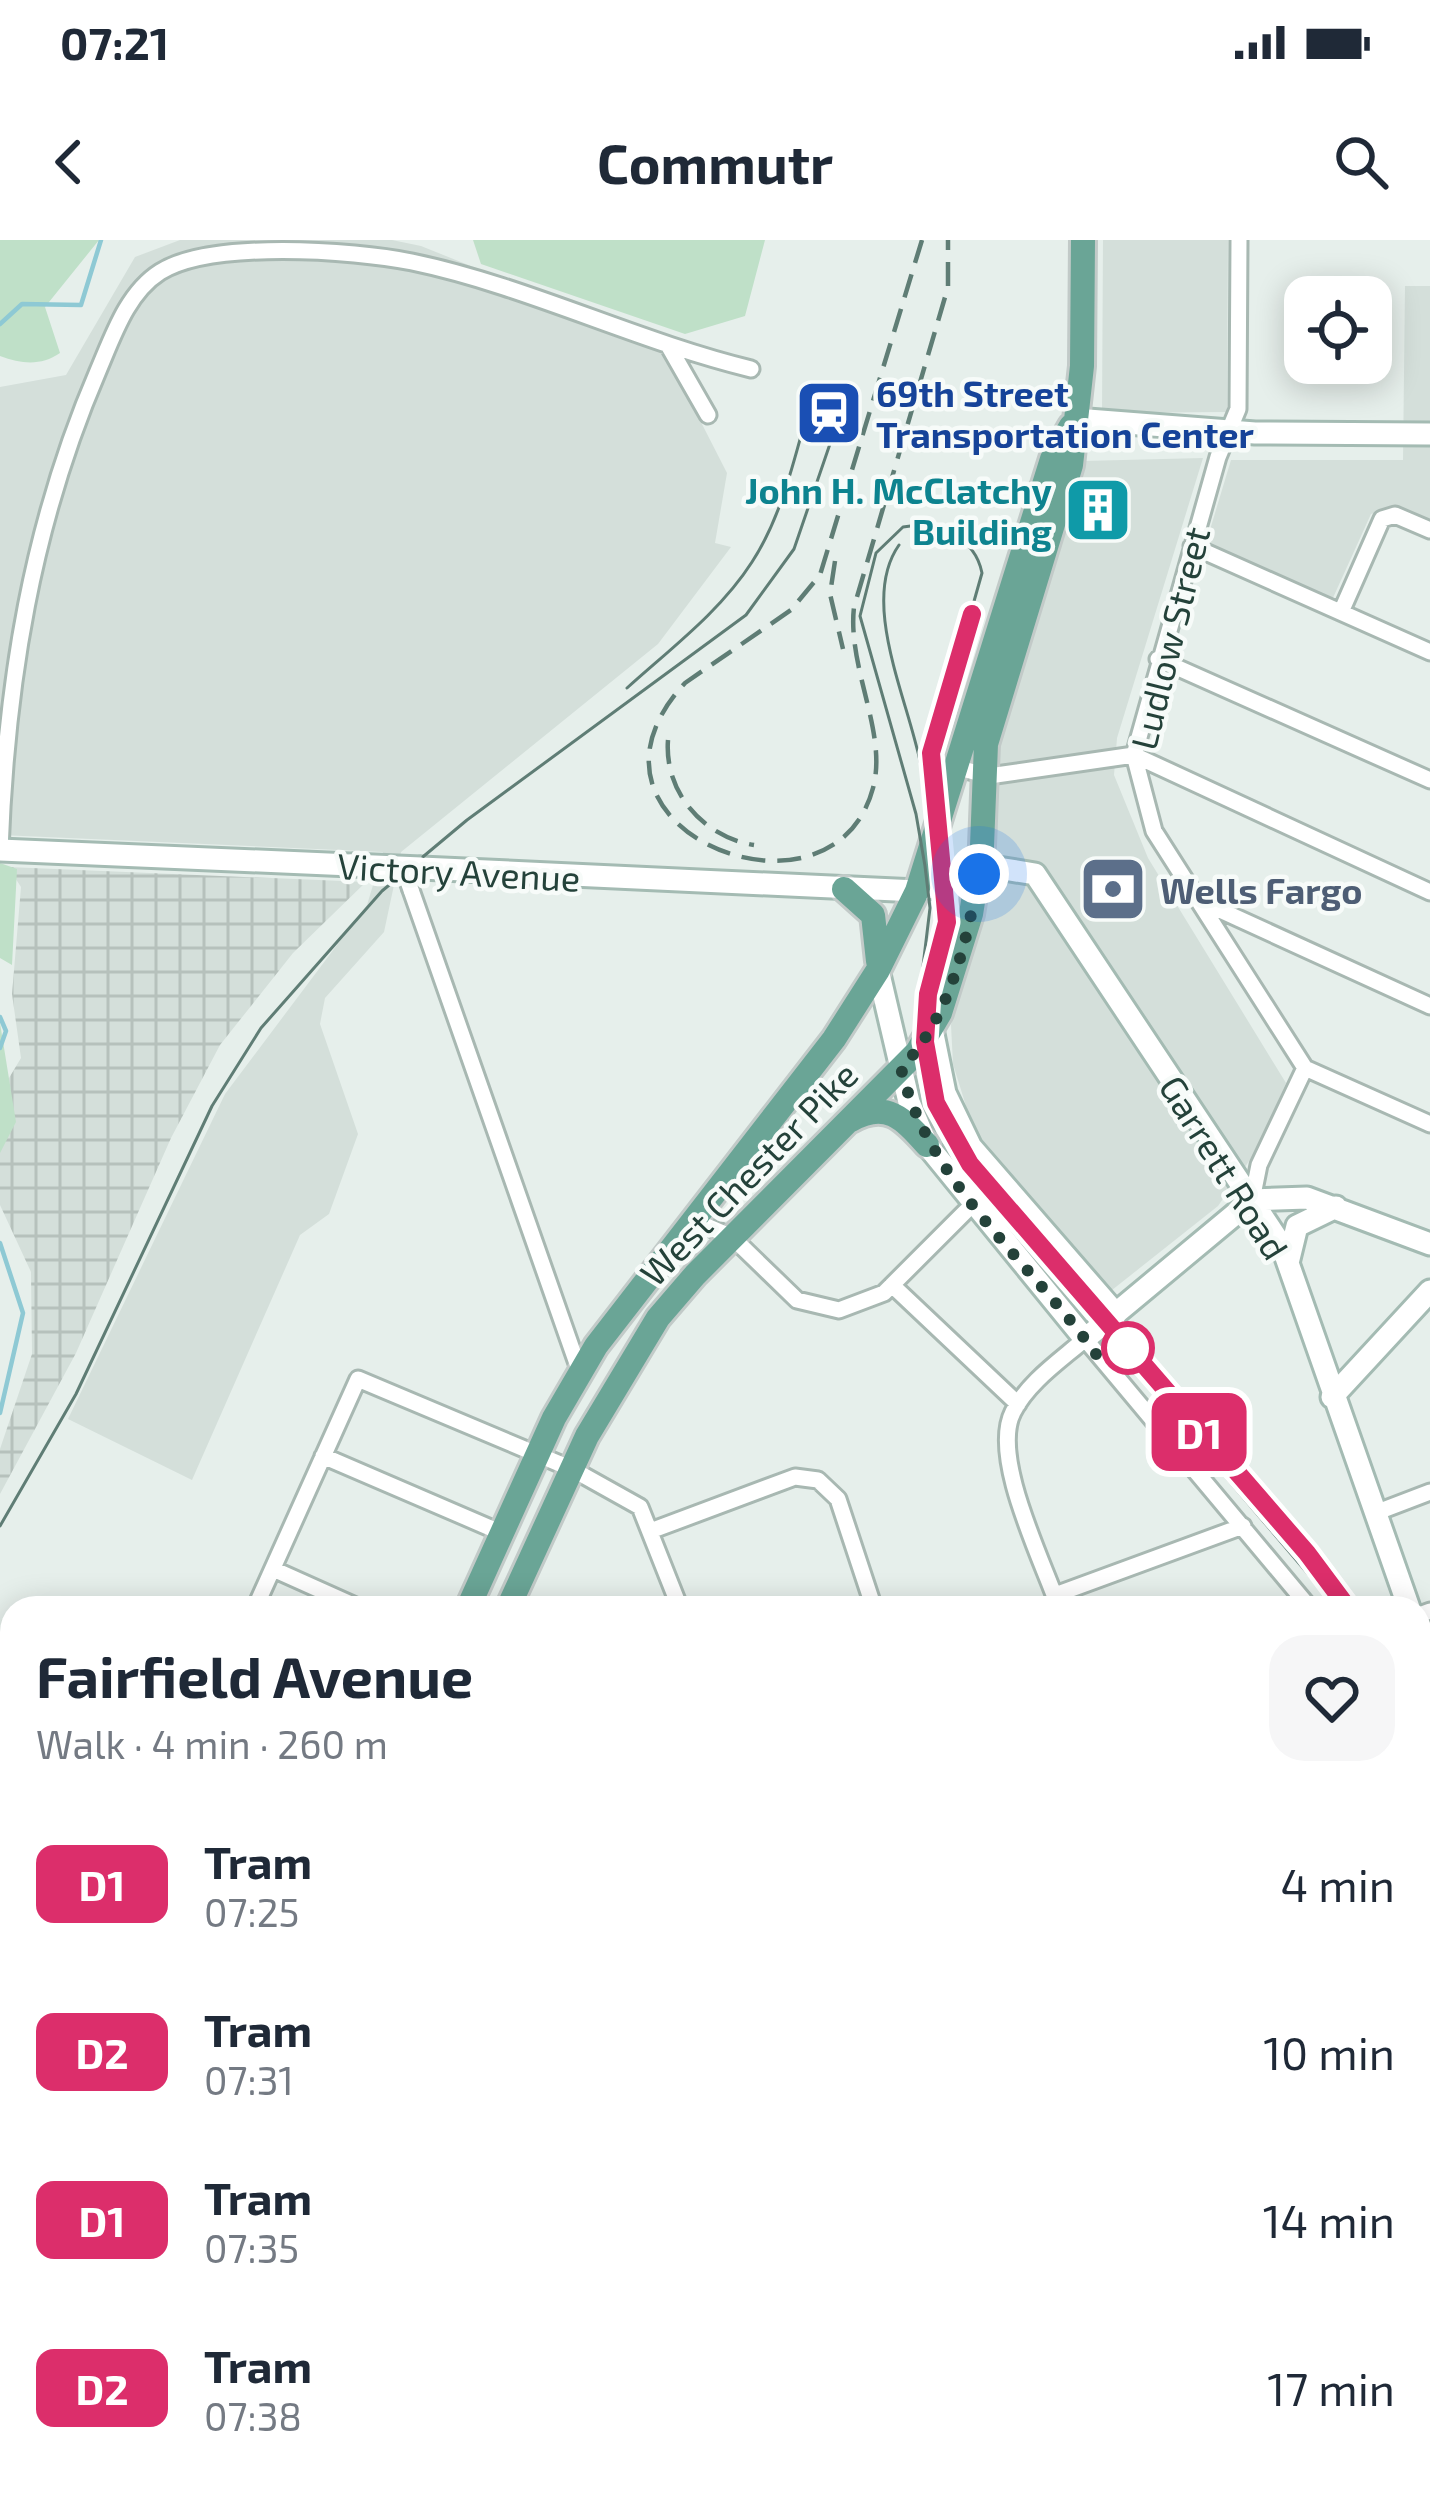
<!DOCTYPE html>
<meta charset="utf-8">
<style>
body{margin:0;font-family:"Exo 2",sans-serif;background:#f6f6f7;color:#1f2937;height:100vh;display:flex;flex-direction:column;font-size:45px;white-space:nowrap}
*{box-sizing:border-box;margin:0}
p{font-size:39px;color:#747a83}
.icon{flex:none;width:66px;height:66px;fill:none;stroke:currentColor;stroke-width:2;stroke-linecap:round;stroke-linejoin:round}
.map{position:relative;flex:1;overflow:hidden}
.drawer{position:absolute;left:0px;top:1356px;width:1431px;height:900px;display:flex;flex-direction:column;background:#fff;border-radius:36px 36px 0 0;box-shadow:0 6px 30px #0003}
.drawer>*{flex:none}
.badge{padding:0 24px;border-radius:18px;font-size:42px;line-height:78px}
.buttons{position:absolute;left:1284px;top:36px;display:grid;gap:24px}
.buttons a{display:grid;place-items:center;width:108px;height:108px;border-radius:24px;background:#fff;box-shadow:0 6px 30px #0003;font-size:60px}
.you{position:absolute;width:60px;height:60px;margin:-30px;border:9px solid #fff;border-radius:50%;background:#1a73e8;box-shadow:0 0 0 18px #1a73e833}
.map>.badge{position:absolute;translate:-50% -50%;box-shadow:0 0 0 6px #fff}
.round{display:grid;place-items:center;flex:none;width:126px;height:126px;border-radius:36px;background:#f6f6f7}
.overview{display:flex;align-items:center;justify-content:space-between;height:204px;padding:0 36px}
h1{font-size:57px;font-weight:700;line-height:90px}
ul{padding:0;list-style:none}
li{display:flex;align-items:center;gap:36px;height:168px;padding:0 36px}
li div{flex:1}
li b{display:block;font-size:45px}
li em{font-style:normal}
li .badge{min-width:132px;font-weight:700;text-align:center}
.status{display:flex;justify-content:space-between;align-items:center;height:84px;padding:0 60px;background:#fff;direction:ltr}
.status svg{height:33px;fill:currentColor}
header{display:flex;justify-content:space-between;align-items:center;height:156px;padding:0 36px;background:#fff;font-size:54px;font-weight:700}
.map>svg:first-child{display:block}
</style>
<div class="status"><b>07:21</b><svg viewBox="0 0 49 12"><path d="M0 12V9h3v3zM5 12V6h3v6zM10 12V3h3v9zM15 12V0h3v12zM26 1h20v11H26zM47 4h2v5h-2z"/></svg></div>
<header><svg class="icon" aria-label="back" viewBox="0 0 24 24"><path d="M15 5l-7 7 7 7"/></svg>Commutr<svg class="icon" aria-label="search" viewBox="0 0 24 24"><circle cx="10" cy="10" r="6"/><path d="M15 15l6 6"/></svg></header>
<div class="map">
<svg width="1430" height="2256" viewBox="0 0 1430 2256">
<defs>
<pattern id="industrial-grid" width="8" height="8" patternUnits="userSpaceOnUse" patternTransform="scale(3)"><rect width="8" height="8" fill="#d4dfda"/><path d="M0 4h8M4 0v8" fill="none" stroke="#b6c1bc"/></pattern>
</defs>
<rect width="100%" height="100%" fill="#e6efeb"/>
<path fill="#d4dfda" d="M180,0H392L421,6L660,102L727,233L715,303L731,307L658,404L401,612L384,692L325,758L320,784L358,894L329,974L300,995L192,1240L68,1179L225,854L367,665L383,612L0,595V147L66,135L135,17Z
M1103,0H1228L1227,172L1102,173Z
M1405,46H1430V283L1397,267L1371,274L1332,360L1206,303L1231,220H1403Z
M1203,218L1117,498L1114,535L1148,618L1286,843L1256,911L1218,966L1107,1054L974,892L953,824L951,785L997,566L993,516L1083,221Z"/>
<path fill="url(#industrial-grid)" d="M8,627L366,642L293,713L220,805L171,898L76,1113L0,1254V1209L32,1114L31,1032L0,965V853L21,818L12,754L21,647Z"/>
<path fill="#bfe0c8" d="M0,0H99L45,67L60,113C41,126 22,124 0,116Z
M473,0H765L745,76L685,94L481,24Z
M0,623L17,629L12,725L0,718Z
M0,783L16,882L0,913Z"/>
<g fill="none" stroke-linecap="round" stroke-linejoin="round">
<path stroke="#8ec9d4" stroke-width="4.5" d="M0,84L22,64L81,65L101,0
M0,777L6,791L0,808
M0,1003L23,1073L0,1173"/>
<g stroke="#a8b8b2" stroke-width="21">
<path id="street" d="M1239,0L1238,169L1218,217L1134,515L1154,591L1305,828L1259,925L1252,960
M668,105L708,175
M1192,306L1430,412
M1341,372L1382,279L1395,275L1430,290
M1158,419L1430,540
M955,527L989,536L1134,515L1430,652
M0,610C6,443 32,284 98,131C113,96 127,53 160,32C211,0 352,10 412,22C527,46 636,101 751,129
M411,650L580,1132
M1198,660L1430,766
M1305,828L1430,884
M690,979L732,997L797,1060L839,1070L884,1053L974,963
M892,1045L1018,1164
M323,1216L502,1293
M1375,1273L1430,1252
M653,1290L795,1237L818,1240L838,1259L874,1368
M273,1329L360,1368
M1055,1355L1243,1286
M255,1368L358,1139L572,1229L640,1267L680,1368
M1059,1368C1043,1321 990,1217 1013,1172C1028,1142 1061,1120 1085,1099L1310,1368
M1419,1375L1430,1371
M0,1479L12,1478
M1419,1564L1430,1596
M1419,1679L1430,1676
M0,1735L12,1752
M1419,1856L1430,1852
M1419,2034L1430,2029
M0,2205L12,2211
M1287,2244L1292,2256
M436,2256L456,2244
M650,2256L655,2244
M1405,2256L1430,2247"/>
</g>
<g stroke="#a4bbb3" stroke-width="27">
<path id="secondary" d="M1075,179L1255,193L1430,194
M0,610L351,625
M421,628L917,651L998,628L1035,634L1282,1006L1409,1368
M878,730L909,862L927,905L1085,1099L1252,960L1307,958L1430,1004
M932,789L945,853L971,907L1116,1074
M1288,1023L1297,986L1336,967
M1332,1157L1430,1051
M1419,1396L1430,1427
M0,2035L12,2052"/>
</g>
<g stroke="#c2cac8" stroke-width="30">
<path id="primary" d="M844,649L873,675L878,721
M851,880C886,860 903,878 927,905
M468,1368L554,1178L596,1106L834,799L878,730L917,651L1052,219L1071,186
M508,1368L587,1196L658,1078L695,1035L917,812L940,773L971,674L982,606L986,504L1071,225L1082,126L1083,0
M146,2244L154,2256
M65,2256L70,2244
M104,2256L110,2244"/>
</g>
<use href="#street" stroke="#fff" stroke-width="15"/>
<use href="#secondary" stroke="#fff" stroke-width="21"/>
<use href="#primary" stroke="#6aa596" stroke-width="24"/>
<path stroke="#5f7d75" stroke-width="3" d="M899,305C858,363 911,465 922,531
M627,448C670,409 720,372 752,322C784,273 796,211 812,156
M0,1286L76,1154L212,866L261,788L382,651L467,580L746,375L794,309L844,163
M1337,1368L964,929L939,891L919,829L917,776L930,668L925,626L916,574L860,376L876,313L903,287C937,281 975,297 982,333L931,513L947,682L925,777L936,863L970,924L1307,1313L1348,1368
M1419,1507L1430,1530"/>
<path stroke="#5f7d75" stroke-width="4.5" stroke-dasharray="24 12" stroke-linecap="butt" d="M922,0L820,335L791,370L685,443C550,589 833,700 873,548C888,493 847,428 854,367L948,47V0
M835,321L830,354L843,409
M668,500C664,552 703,597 754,605"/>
<g stroke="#a8b8b2" stroke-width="21" stroke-linecap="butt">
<path id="street-bridge" d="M403,627L411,650"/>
</g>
<g stroke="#a4bbb3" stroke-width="27" stroke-linecap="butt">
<path id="secondary-bridge" d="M351,625L421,628"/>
</g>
<use href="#street-bridge" stroke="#fff" stroke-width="15"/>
<use href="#secondary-bridge" stroke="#fff" stroke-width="21"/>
</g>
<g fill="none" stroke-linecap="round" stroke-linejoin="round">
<g stroke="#fff" stroke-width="27">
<path id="line" d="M972,374L931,513L947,682L928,754L925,802L936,863L970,924L1307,1313L1348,1368"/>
</g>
<use href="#line" stroke="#dc2e6b" stroke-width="18"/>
<path stroke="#24423a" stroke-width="12" stroke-dasharray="0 21.6" d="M979,634C967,700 950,779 901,828C928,943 1029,1020 1096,1114L1128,1108"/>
</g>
<defs>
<g id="station-square" transform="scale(3.45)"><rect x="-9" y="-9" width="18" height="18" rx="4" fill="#1a4fb4" stroke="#f7fbf9"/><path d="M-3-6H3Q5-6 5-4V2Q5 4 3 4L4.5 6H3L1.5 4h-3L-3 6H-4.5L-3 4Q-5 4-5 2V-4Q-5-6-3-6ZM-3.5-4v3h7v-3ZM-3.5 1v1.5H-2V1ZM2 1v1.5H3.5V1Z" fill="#fff"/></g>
<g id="building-square" transform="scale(3.45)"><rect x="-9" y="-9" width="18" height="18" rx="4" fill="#0f9aa8" stroke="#f7fbf9"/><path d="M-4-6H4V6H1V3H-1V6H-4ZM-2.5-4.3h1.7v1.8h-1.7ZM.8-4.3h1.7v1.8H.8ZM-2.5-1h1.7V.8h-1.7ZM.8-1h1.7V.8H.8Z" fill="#fff"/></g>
<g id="bank-square" transform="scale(3.45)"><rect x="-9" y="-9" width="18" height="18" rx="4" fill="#5c6f8a" stroke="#f7fbf9"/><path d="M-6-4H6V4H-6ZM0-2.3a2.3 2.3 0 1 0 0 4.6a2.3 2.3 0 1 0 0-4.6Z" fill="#fff"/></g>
</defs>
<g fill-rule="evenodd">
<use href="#station-square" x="829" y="173"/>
<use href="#building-square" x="1098" y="270"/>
<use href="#bank-square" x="1113" y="649"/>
</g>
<circle fill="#fff" stroke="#dc2e6b" stroke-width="6" cx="1128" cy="1108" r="24"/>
<g text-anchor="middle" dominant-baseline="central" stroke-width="9" stroke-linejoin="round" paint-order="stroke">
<g font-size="36" font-weight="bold" fill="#164399" stroke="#f7fbf9" text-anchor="start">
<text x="876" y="152">69th Street<tspan x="876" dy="41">Transportation Center</tspan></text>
</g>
<g font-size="36" font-weight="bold" fill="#0d838f" stroke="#f7fbf9" text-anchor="end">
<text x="1052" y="249">John H. McClatchy<tspan x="1052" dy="41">Building</tspan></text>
</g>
<g font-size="36" fill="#24423a" stroke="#f7fbf9">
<text transform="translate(1169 398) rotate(-76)">Ludlow Street</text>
<text transform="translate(459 631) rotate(3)">Victory Avenue</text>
<text transform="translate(1225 927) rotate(58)">Garrett Road</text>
<text transform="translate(748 933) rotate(-46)">West Chester Pike</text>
</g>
<g font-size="36" font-weight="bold" fill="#4e5e75" stroke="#f7fbf9" text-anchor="start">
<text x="1160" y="649">Wells Fargo</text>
</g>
</g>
</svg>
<div class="buttons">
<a><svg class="icon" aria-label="locate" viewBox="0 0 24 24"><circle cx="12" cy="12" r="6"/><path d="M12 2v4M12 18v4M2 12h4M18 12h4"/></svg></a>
</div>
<div class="you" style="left:979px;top:634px"></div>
<b class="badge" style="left:1199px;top:1192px;background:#dc2e6b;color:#fff">D1</b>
<section class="drawer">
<div class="overview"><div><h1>Fairfield Avenue</h1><p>Walk · 4 min · 260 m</p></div><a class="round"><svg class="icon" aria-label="heart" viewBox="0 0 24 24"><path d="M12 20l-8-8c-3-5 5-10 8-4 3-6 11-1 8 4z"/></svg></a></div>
<ul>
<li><span class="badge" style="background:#dc2e6b;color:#fff">D1</span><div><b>Tram</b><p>07:25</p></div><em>4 min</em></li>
<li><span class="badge" style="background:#dc2e6b;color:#fff">D2</span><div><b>Tram</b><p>07:31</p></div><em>10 min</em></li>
<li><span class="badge" style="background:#dc2e6b;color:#fff">D1</span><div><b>Tram</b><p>07:35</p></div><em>14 min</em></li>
<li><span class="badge" style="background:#dc2e6b;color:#fff">D2</span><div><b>Tram</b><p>07:38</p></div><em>17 min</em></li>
</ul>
</section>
</div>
